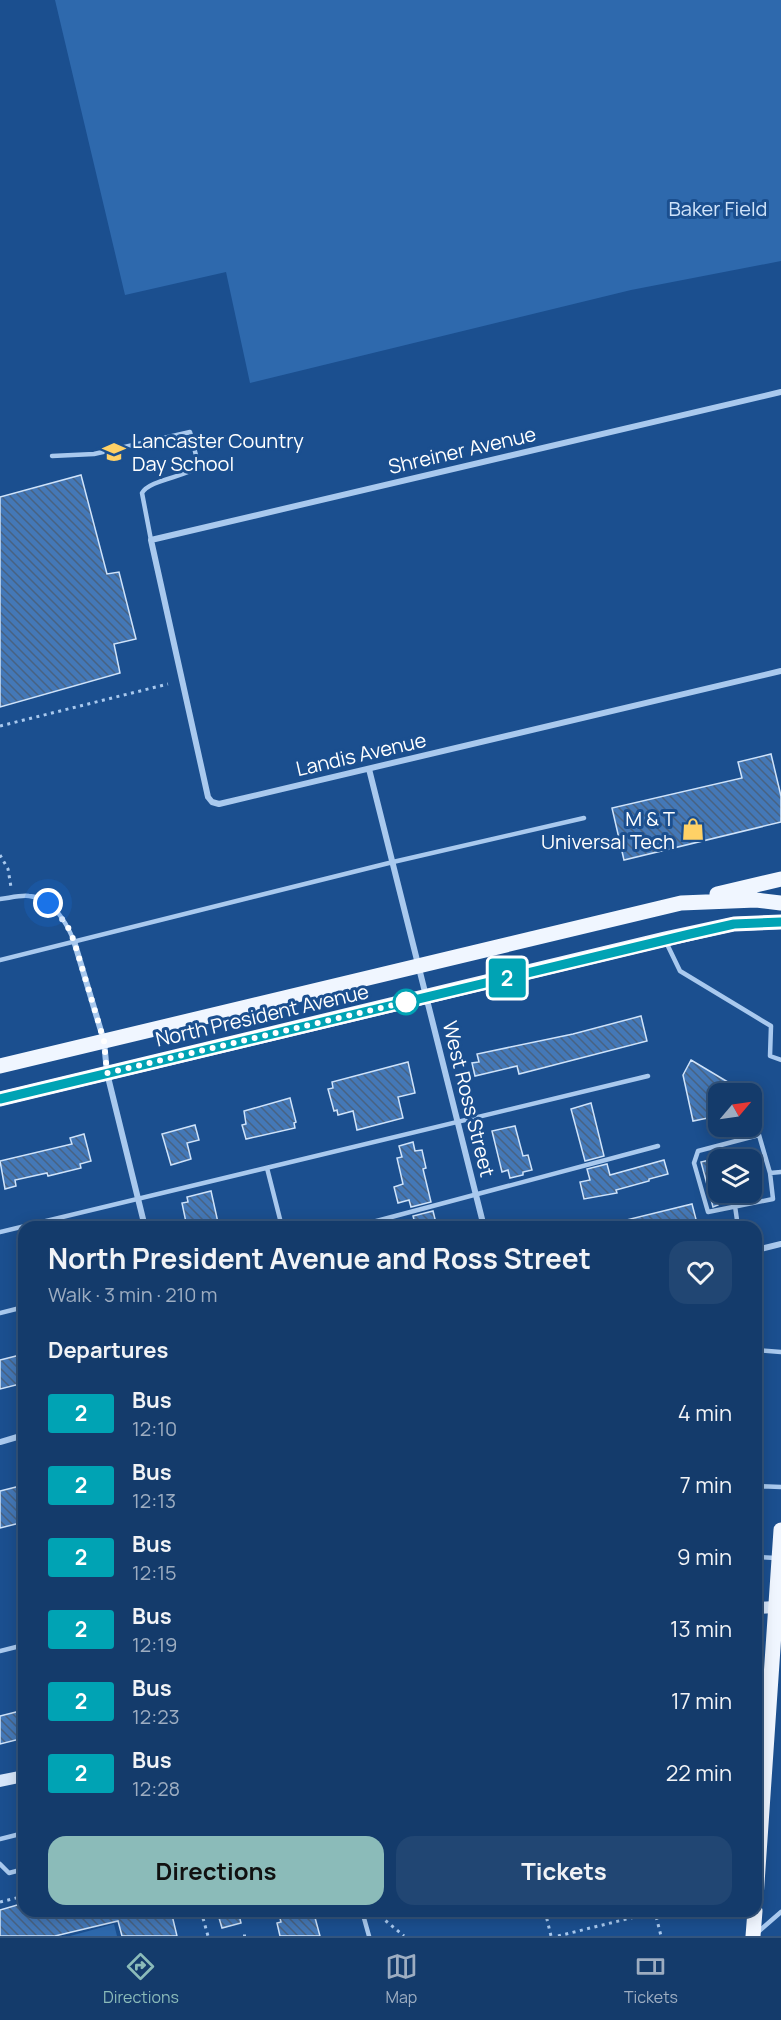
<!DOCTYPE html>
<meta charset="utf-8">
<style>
body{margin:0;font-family:Manrope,sans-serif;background:#214673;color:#f1f3f6;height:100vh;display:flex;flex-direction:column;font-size:22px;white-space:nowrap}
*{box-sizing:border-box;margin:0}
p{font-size:20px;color:#9dadc1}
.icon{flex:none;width:33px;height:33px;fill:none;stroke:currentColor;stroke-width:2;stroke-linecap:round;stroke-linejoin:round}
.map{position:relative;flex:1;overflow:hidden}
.drawer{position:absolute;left:18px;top:1221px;width:744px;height:696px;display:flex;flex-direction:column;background:#143b6b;border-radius:18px;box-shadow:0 3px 15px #0003,0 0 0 2px #33557e}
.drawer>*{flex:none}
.badge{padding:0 12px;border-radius:4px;font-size:21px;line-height:39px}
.needle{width:39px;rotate:61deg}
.buttons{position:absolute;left:708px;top:1083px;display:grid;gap:12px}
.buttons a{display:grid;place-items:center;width:54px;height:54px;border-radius:12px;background:#143b6b;box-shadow:0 3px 15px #0003,0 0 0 2px #33557e;font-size:30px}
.you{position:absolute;width:30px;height:30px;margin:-15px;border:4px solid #fff;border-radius:50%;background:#1a73e8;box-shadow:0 0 0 9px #1a73e833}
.map>.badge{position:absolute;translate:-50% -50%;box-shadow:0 0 0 3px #fff}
h2{padding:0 30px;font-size:22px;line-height:54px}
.round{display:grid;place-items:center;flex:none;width:63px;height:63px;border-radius:18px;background:#214673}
.overview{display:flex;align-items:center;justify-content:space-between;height:102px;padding:0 30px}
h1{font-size:28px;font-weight:700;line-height:45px}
.action{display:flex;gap:12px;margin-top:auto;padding:12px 30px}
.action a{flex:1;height:69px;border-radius:18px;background:#8bbbb9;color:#111;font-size:24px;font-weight:700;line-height:69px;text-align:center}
.action a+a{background:#214673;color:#f1f3f6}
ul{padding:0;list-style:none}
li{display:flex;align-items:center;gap:18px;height:72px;padding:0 30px}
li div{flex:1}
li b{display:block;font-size:22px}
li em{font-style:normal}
li .badge{min-width:66px;font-weight:700;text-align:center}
.tabs{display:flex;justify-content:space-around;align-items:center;height:84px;border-top:2px solid #33557e;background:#143b6b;font-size:16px;color:#9dadc1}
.tabs a{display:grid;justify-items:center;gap:3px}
.tabs .on{color:#8bbbb9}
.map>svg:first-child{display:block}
</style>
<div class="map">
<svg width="781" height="1936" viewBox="0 0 781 1936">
<defs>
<pattern id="building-back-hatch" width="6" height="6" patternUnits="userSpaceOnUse" patternTransform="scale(1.5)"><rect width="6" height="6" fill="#4478b7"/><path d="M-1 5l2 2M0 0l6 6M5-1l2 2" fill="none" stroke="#486282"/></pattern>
</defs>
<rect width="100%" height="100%" fill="#1b4f8f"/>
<path fill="#2e69ad" d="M55,0H781V261L631,290L250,383L226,272L125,295Z
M114,1924L117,1936H70Z"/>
<path fill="url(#building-back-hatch)" stroke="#cfe3fa" stroke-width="1.5" d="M81,475L107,574L119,572L136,639L114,644L120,673L0,707V497Z
M771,754L781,796V822L624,860L612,808L742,778L738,762Z
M641,1016L647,1041L519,1074L517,1066L475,1076L472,1063L479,1062L477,1054L573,1034Z
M691,1060L748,1094H718V1116L693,1121L683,1075Z
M408,1062L415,1093L398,1097L403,1118L357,1130L353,1111L338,1115L337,1110L334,1111L328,1089L333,1088L332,1082Z
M290,1098L296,1122L294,1123L295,1128L246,1139L242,1125L246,1124L244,1111Z
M591,1103L604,1156L585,1161L571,1109Z
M195,1125L199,1140L187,1143L191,1159L171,1165L162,1134Z
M515,1126L523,1156L528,1155L532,1170L523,1172V1175L510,1178L508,1170L502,1172L492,1131Z
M84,1134L91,1161L80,1164L81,1168L48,1176L47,1173L15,1180L16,1186L5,1189L0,1161L72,1144L70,1138Z
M413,1142L415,1151L422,1150L426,1168L423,1169L431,1202L411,1207L409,1200L398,1203L394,1187L403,1184L397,1158L402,1157L399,1146Z
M718,1158V1205L713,1207L701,1162Z
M664,1160L668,1174L649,1179V1181L616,1190L617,1193L584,1199L580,1182L590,1180L587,1169L607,1164L610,1175Z
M211,1191L219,1227H187L182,1203L188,1202L187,1197Z
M692,1204L698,1227H618V1222Z
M433,1211L437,1227H416L413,1216Z
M24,1354V1383L0,1389V1360Z
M24,1485V1522L0,1528V1491Z
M24,1710V1738L0,1744V1716Z
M24,1903V1911H171L177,1936H122L118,1921L55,1936H0V1910Z
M217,1911H238L241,1923L222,1928Z
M278,1911H300L301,1917L314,1914L320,1936H280L277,1923L281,1922Z"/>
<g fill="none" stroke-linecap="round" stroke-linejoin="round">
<path stroke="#a9c9ee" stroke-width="3" stroke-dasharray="3 4.5" stroke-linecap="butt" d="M0,726L168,684
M0,855L8,869L11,887
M0,1902L24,1896
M201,1911L208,1936
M374,1911L404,1936
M545,1911L551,1936
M243,1936H249
M558,1936L655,1912L661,1936"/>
<path stroke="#a9c9ee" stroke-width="4.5" d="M52,456L94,454L190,432L199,467C184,477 149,480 142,493L151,540
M0,899C9,898 20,895 29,896C53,898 66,922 74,941
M666,942L680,971L771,1026L770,1056L781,1060
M0,960L393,862L584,818
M267,1168L282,1227
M770,1173L759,1135L698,1151L694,1163L708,1212L773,1199L770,1173L781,1172
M735,1206L738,1227
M354,1227L658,1146
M0,1232L648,1076
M0,1313L24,1307
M756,1350L781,1352
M756,1486L781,1487
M756,1552L761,1486
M756,1557L776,1558
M0,1651L24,1645
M0,1839L24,1833
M0,1864L9,1873L24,1869
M362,1911L369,1936
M758,1932L781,1912"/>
<path stroke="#a9c9ee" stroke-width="6" d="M781,392L151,540L208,797L212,802L219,804L781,671
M369,769L484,1227
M74,941L104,1041L107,1073L145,1227
M756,1250L781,1244
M0,1442L24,1435"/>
<path stroke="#d6e6fa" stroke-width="12" d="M756,1608L775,1607
M0,1781L24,1776"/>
<path stroke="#f0f6ff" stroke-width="15" d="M717,894L781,879
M0,1066L681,903L756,900L781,903
M0,1099L665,939L734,924L781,922
M756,1898L781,1530
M753,1936L755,1911"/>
</g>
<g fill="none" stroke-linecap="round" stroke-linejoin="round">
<g stroke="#fff" stroke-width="14">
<path id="line" d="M0,1099L690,934L734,924L781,922"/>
</g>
<use href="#line" stroke="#00a3b4" stroke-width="9"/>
<path stroke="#fff" stroke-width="6" stroke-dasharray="0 10.8" d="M48,903L67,925L74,941L104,1041L107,1073L410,1001L406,1002"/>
</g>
<defs>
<g id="school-bare" transform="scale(1.8)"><path d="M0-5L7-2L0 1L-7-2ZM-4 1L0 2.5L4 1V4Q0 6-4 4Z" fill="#ffd166" stroke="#1b4f8f" stroke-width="2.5" paint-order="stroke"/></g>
<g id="shop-bare" transform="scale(1.8)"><path d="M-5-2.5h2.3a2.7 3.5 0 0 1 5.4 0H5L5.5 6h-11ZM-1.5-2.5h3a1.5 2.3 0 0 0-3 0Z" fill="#ffd166" stroke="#1b4f8f" stroke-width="2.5" paint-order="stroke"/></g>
</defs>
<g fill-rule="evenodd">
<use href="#school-bare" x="114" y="452"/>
<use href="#shop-bare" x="693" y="829"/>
</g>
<circle fill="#fff" stroke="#00a3b4" stroke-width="3" cx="406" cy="1002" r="12"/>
<g text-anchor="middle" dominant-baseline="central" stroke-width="6" stroke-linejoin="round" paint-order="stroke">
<g font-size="20" fill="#cfe3fa" stroke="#1b4f8f">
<text x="718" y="208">Baker Field</text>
</g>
<g font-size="20" fill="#fff" stroke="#1b4f8f" text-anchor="start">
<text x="132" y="440">Lancaster Country<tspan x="132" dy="23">Day School</tspan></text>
<text x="675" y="818" text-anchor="end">M &amp; T<tspan x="675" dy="23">Universal Tech</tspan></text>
</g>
<g font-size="20" fill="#fff" stroke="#1b4f8f">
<text transform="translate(462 450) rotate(-13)">Shreiner Avenue</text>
<text transform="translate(361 754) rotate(-13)">Landis Avenue</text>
<text transform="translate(262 1015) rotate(-13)">North President Avenue</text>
<text transform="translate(469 1099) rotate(76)">West Ross Street</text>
</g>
</g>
</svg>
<div class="buttons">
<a><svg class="needle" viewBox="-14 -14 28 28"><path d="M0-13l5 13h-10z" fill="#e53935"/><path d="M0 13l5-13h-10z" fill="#9dadc1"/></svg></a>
<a><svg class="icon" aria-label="layers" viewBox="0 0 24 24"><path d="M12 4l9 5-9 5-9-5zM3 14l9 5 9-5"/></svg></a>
</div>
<div class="you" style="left:48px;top:903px"></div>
<b class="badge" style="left:507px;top:978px;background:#00a3b4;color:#fff">2</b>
<section class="drawer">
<div class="overview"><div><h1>North President Avenue and Ross Street</h1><p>Walk · 3 min · 210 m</p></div><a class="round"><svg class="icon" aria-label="heart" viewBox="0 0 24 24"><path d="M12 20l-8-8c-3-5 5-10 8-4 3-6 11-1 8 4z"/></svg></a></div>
<h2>Departures</h2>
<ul>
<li><span class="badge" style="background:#00a3b4;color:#fff">2</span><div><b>Bus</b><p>12:10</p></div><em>4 min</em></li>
<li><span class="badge" style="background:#00a3b4;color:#fff">2</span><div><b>Bus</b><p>12:13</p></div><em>7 min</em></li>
<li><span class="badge" style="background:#00a3b4;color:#fff">2</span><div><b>Bus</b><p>12:15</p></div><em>9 min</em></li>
<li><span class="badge" style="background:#00a3b4;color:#fff">2</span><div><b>Bus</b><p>12:19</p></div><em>13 min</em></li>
<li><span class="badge" style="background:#00a3b4;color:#fff">2</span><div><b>Bus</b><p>12:23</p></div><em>17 min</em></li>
<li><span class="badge" style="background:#00a3b4;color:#fff">2</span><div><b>Bus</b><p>12:28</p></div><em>22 min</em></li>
</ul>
<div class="action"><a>Directions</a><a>Tickets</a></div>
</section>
</div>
<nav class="tabs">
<a class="on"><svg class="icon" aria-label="directions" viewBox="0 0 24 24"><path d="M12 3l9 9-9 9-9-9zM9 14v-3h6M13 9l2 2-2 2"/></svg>Directions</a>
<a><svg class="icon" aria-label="map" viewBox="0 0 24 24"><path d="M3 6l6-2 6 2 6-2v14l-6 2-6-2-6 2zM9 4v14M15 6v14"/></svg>Map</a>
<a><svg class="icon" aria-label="tickets" viewBox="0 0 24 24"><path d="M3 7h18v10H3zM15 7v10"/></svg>Tickets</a>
</nav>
